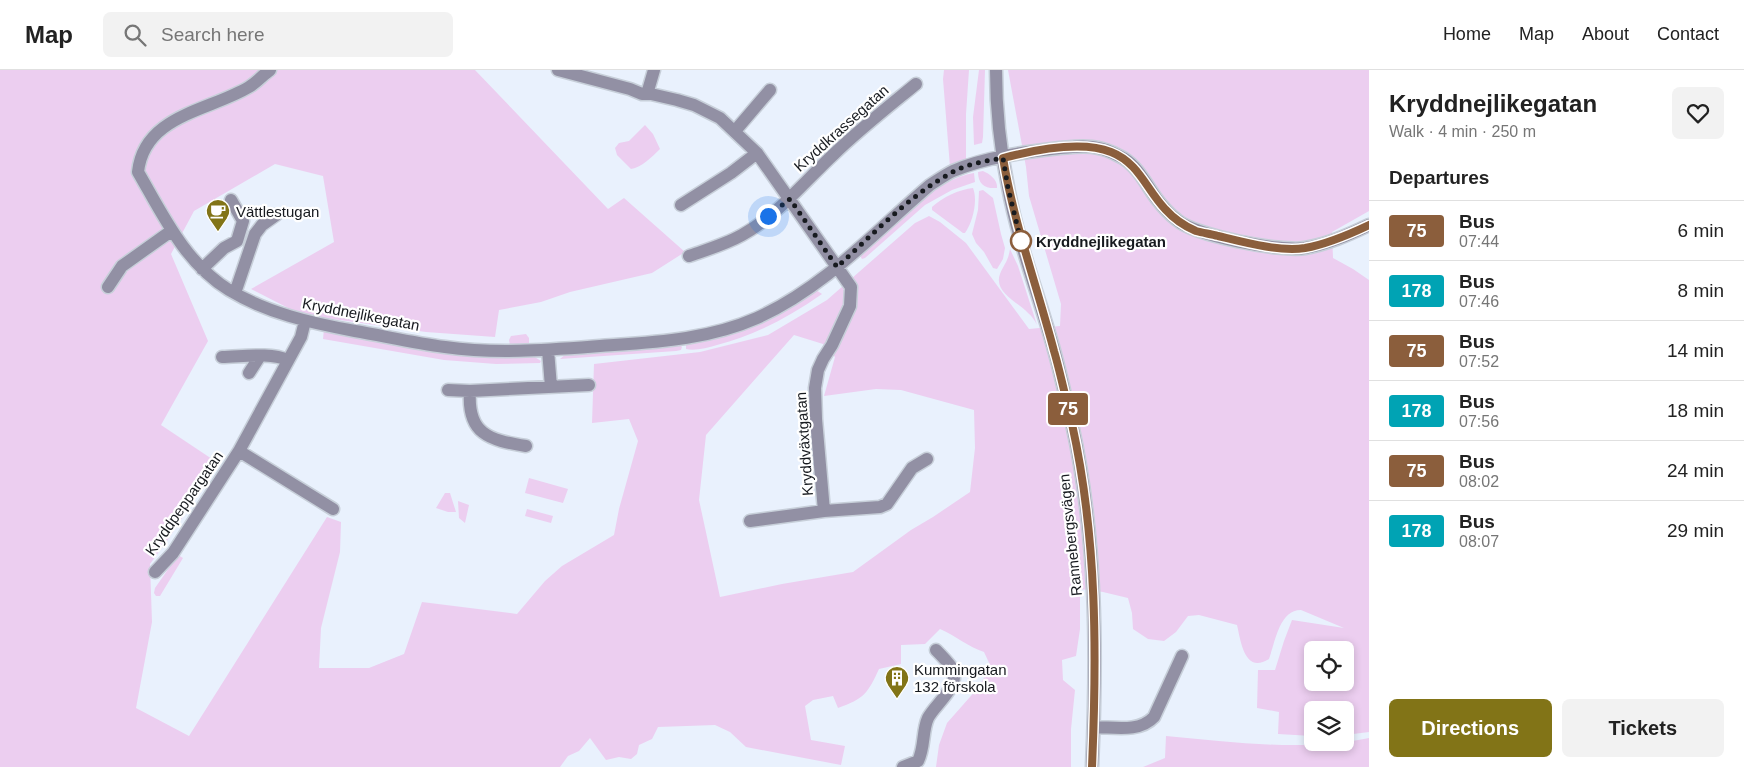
<!DOCTYPE html>
<meta charset="utf-8">
<style>
body{margin:0;font-family:Arial,sans-serif;background:#f2f2f2;color:#222;height:100vh;display:flex;flex-direction:column;font-size:19px;white-space:nowrap}
*{box-sizing:border-box;margin:0}
p{font-size:16px;color:#767676}
.icon{flex:none;width:28px;height:28px;fill:none;stroke:currentColor;stroke-width:2;stroke-linecap:round;stroke-linejoin:round}
.map{position:relative;flex:1;overflow:hidden}
.drawer{display:flex;flex-direction:column;background:#fff;width:375px}
.drawer>*{flex:none}
.badge{padding:0 10px;border-radius:4px;font-size:18px;line-height:32px}
.controls{position:absolute;left:1304px;top:571px;display:grid;gap:10px}
.controls a{display:grid;place-items:center;width:50px;height:50px;border-radius:8px;background:#fff;box-shadow:0 2px 8px #0003;font-size:25px}
.you{position:absolute;width:25px;height:25px;margin:-12px;border:4px solid #fff;border-radius:50%;background:#1a73e8;box-shadow:0 0 0 8px #1a73e833}
.map>.badge{position:absolute;translate:-50% -50%;box-shadow:0 0 0 2px #fff}
h2{padding:0 20px;font-size:19px;line-height:45px}
.round{display:grid;place-items:center;flex:none;width:52px;height:52px;border-radius:8px;background:#f2f2f2}
.overview{display:flex;align-items:center;justify-content:space-between;height:85px;padding:0 20px}
h1{font-size:24px;font-weight:800;line-height:38px}
.primary-button{display:flex;gap:10px;margin-top:auto;padding:10px 20px}
.primary-button a{flex:1;height:58px;border-radius:8px;background:#827417;color:#fff;font-size:20px;font-weight:800;line-height:58px;text-align:center}
.primary-button a+a{background:#f2f2f2;color:#222}
ul{padding:0;list-style:none}
li{display:flex;align-items:center;gap:15px;height:60px;padding:0 20px;border-top:1px solid #e0e0e0}
li div{flex:1}
li b{display:block;font-size:19px}
li em{font-style:normal}
li .badge{min-width:55px;font-weight:700;text-align:center}
header{display:flex;align-items:center;gap:30px;box-sizing:border-box;height:70px;padding:0 25px;background:#fff;border-bottom:1px solid #e0e0e0}
header strong{font-size:24px}
nav{display:flex;gap:28px;margin-inline-start:auto;font-size:18px}
.search{width:350px;height:45px;background:#f2f2f2;display:flex;align-items:center;gap:12px;box-sizing:border-box;padding:0 18px;border-radius:8px;color:#767676;font-size:19px}
main{display:flex;flex:1;min-height:0}
.map>svg:first-child{display:block}
</style>
<header>
<strong>Map</strong>
<div class="search"><svg class="icon" aria-label="search" viewBox="0 0 24 24"><circle cx="10" cy="10" r="6"/><path d="M15 15l6 6"/></svg>Search here</div>
<nav><a>Home</a><a>Map</a><a>About</a><a>Contact</a></nav>
</header>
<main>
<div class="map">
<svg width="1369" height="697" viewBox="0 0 1369 697">
<rect width="100%" height="100%" fill="#e9f1fd"/>
<path fill="#eccef0" fill-rule="evenodd" d="M0,0H475L608,139L624,128L685,182L652,203L570,222L541,232L499,240L495,267L426,262L325,248L294,241L251,219L334,172L323,106L275,94L194,141L171,184L208,271L161,355L218,393L169,468L150,494L152,552L136,638L189,666L327,447L341,452L340,482L321,558L319,598H369L404,584L422,532L517,544L545,511L562,496L614,465L619,439L638,371L629,349L592,353L594,294L700,282L768,265L827,230L915,153L929,146L940,152L966,173L1029,259L1060,256L1061,234L1029,126L1026,97L1008,0H1369V141L1332,162L1333,188L1353,199L1369,210V662L1345,665V640H1312V666L1278,664L1279,642L1257,638L1258,600H1275L1284,571L1292,550L1344,558L1301,540C1279,540 1275,573 1269,589C1245,604 1241,573 1237,555L1199,545L1188,546L1176,562L1164,571L1148,569L1133,559L1132,543L1128,528L1103,522L1080,519V559L1076,586L1062,590L1063,610L1075,620L1071,659V697H936L939,675L947,653L977,619L991,597L984,582C968,577 956,566 940,559L925,574L901,575V594L879,599C868,623 864,629 838,638L833,626L813,630L805,636L811,670L845,676L841,695L746,677L730,662L715,655L658,657L652,669L639,675L637,684L631,689L619,687L606,690L590,668L579,681L568,686L560,697H0ZM794,265L823,274L835,287L824,326L876,319L901,320L974,340L975,378L970,422L933,447L911,460L853,502L782,514L720,527L699,430L706,365ZM1312,580H1345V612H1312Z
M944,0H969L966,44V89L950,97L943,9Z
M979,0H985L983,67L982,73L974,75L973,47Z
M645,55L653,64L660,79C652,87 642,97 631,99L617,85L615,78L619,73L629,71Z
M983,101C990,104 998,110 997,118C985,119 978,114 978,102Z
M974,103L975,112L952,120L925,135L865,188L862,189L859,184C888,160 936,108 974,103Z
M973,118C978,130 973,152 965,163H963L932,140V137C941,128 960,119 973,118Z
M983,120L993,128L1001,164L1005,178L1003,189L997,199L993,198L984,182L976,173L972,164L978,140L979,121Z
M1010,179L1018,196L1037,255C1035,251 1032,246 1028,243C1019,233 993,222 1000,204C1004,194 1008,192 1010,179Z
M816,220L822,224C789,247 756,265 717,275C707,278 695,281 686,279V275C733,266 779,251 816,220Z
M324,259L533,286L541,291L540,293L496,294L444,290L323,269Z
M526,264L529,268V275H510L509,270L511,266Z
M680,275L682,277L681,280L676,281L560,289L566,284Z
M529,408L568,419L563,433L525,423Z
M445,423H450L456,442H448L436,438Z
M458,431L469,435L465,453L459,448Z
M527,439L553,446L551,453L525,446Z
M178,485L183,488L160,526H156L154,523L155,518Z
M1166,666C1233,672 1303,682 1369,668V697H1143L1165,688Z"/>
<g fill="none" stroke-linecap="round" stroke-linejoin="round">
<g stroke="#c7cfd9" stroke-width="15">
<path id="minor" d="M270,0C263,5 257,12 249,17C209,41 144,45 138,102C163,145 185,193 229,220C267,243 311,253 355,261C384,266 415,273 445,277C501,285 558,279 614,275C662,272 712,268 757,248C824,218 875,162 930,115C938,110 945,105 953,101C986,87 1025,82 1060,78C1073,77 1086,75 1098,78C1107,79 1115,84 1123,88C1138,97 1146,114 1156,128C1162,136 1169,144 1177,150C1195,166 1281,182 1305,178C1328,174 1348,165 1369,155
M558,0L630,19L642,24H651L677,30L694,35L720,48L757,83L851,217L850,236L832,275L823,289L818,300L815,318L816,349L824,441L880,437L887,434L912,398L927,389
M996,0C996,39 1000,78 1008,117C1018,172 1039,226 1054,280C1061,305 1066,330 1072,354C1097,467 1097,583 1092,697
M647,24L654,0
M735,61L770,20
M681,135L731,103L757,83
M689,186C706,180 726,174 742,165C778,145 804,112 834,84C860,59 888,37 916,14
M202,199L224,178L237,171L243,151L231,130
M108,217L122,196L167,164L173,163
M235,223L255,164L262,155L276,145
M548,280L551,317
M222,287C240,287 271,282 287,290
M249,303L260,286
M448,320L470,321L589,315
M470,321C467,364 489,370 526,376
M239,381L333,439
M750,451L824,441
M155,502L173,483L239,381L301,267L305,251
M1094,657C1114,657 1139,663 1154,647L1182,586
M903,697L918,691C925,677 922,661 928,648C935,634 962,615 952,598C947,591 941,585 936,580"/>
</g>
<use href="#minor" stroke="#9290a4" stroke-width="12"/>
</g>
<g fill="none" stroke-linecap="round" stroke-linejoin="round">
<g stroke="#fff" stroke-width="11">
<path id="line" d="M1092,697C1097,583 1097,467 1072,354C1066,330 1061,305 1054,281C1037,216 1014,154 1003,88C1034,80 1081,70 1111,82C1139,93 1146,119 1165,139C1174,149 1184,156 1196,161C1203,163 1211,164 1218,166C1243,172 1279,182 1305,178C1327,174 1348,165 1369,155"/>
</g>
<use href="#line" stroke="#8b5e3c" stroke-width="8"/>
<path stroke="#171a1f" stroke-width="5" stroke-dasharray="0 9" d="M768,146L790,129L837,197C871,166 910,125 951,103C966,94 985,91 1003,88L1008,118L1021,171"/>
</g>
<defs>
<g id="cafe-pin" transform="scale(1.25)"><path d="M0 17L-7.5 6A9.5 9.5 0 1 1 7.5 6Z" fill="#827417" stroke="#fff"/><path d="M-5.5-4.5H6V0H3Q3 3.5 0 3.5H-2.5Q-5.5 3.5-5.5 0ZM3-3.2v2h1.7v-2ZM-6 4.5H4V6H-6Z" fill="#fff"/></g>
<g id="building-pin" transform="scale(1.25)"><path d="M0 17L-7.5 6A9.5 9.5 0 1 1 7.5 6Z" fill="#827417" stroke="#fff"/><path d="M-4-6H4V6H1V3H-1V6H-4ZM-2.5-4.3h1.7v1.8h-1.7ZM.8-4.3h1.7v1.8H.8ZM-2.5-1h1.7V.8h-1.7ZM.8-1h1.7V.8H.8Z" fill="#fff"/></g>
</defs>
<g fill-rule="evenodd">
<use href="#cafe-pin" x="218" y="141"/>
<use href="#building-pin" x="897" y="608"/>
</g>
<circle fill="#fff" stroke="#8b5e3c" stroke-width="2.5" cx="1021" cy="171" r="10"/>
<g text-anchor="middle" dominant-baseline="central" stroke-width="4.5" stroke-linejoin="round" paint-order="stroke">
<g font-size="15" fill="#171a1f" stroke="#fff">
<text transform="translate(841 58) rotate(-42)">Kryddkrassegatan</text>
<text transform="translate(361 244) rotate(11)">Kryddnejlikegatan</text>
<text transform="translate(804 374) rotate(-94)">Kryddväxtgatan</text>
<text transform="translate(184 433) rotate(-55)">Kryddpeppargatan</text>
<text transform="translate(1070 465) rotate(-96)">Rannebergsvägen</text>
</g>
<g font-size="15" fill="#171a1f" stroke="#fff" text-anchor="start">
<text x="236" y="141">Vättlestugan</text>
<text x="914" y="599">Kummingatan<tspan x="914" dy="17">132 förskola</tspan></text>
</g>
<g font-size="15" font-weight="bold" fill="#171a1f" stroke="#fff" text-anchor="start">
<text x="1036" y="171">Kryddnejlikegatan</text>
</g>
</g>
</svg>
<div class="controls">
<a><svg class="icon" aria-label="locate" viewBox="0 0 24 24"><circle cx="12" cy="12" r="6"/><path d="M12 2v4M12 18v4M2 12h4M18 12h4"/></svg></a>
<a><svg class="icon" aria-label="layers" viewBox="0 0 24 24"><path d="M12 4l9 5-9 5-9-5zM3 14l9 5 9-5"/></svg></a>
</div>
<div class="you" style="left:768px;top:146px"></div>
<b class="badge" style="left:1068px;top:339px;background:#8b5e3c;color:#fff">75</b>
</div>
<section class="drawer">
<div class="overview"><div><h1>Kryddnejlikegatan</h1><p>Walk · 4 min · 250 m</p></div><a class="round"><svg class="icon" aria-label="heart" viewBox="0 0 24 24"><path d="M12 20l-8-8c-3-5 5-10 8-4 3-6 11-1 8 4z"/></svg></a></div>
<h2>Departures</h2>
<ul>
<li><span class="badge" style="background:#8b5e3c;color:#fff">75</span><div><b>Bus</b><p>07:44</p></div><em>6 min</em></li>
<li><span class="badge" style="background:#00a3b4;color:#fff">178</span><div><b>Bus</b><p>07:46</p></div><em>8 min</em></li>
<li><span class="badge" style="background:#8b5e3c;color:#fff">75</span><div><b>Bus</b><p>07:52</p></div><em>14 min</em></li>
<li><span class="badge" style="background:#00a3b4;color:#fff">178</span><div><b>Bus</b><p>07:56</p></div><em>18 min</em></li>
<li><span class="badge" style="background:#8b5e3c;color:#fff">75</span><div><b>Bus</b><p>08:02</p></div><em>24 min</em></li>
<li><span class="badge" style="background:#00a3b4;color:#fff">178</span><div><b>Bus</b><p>08:07</p></div><em>29 min</em></li>
</ul>
<div class="primary-button"><a>Directions</a><a>Tickets</a></div>
</section>
</main>
